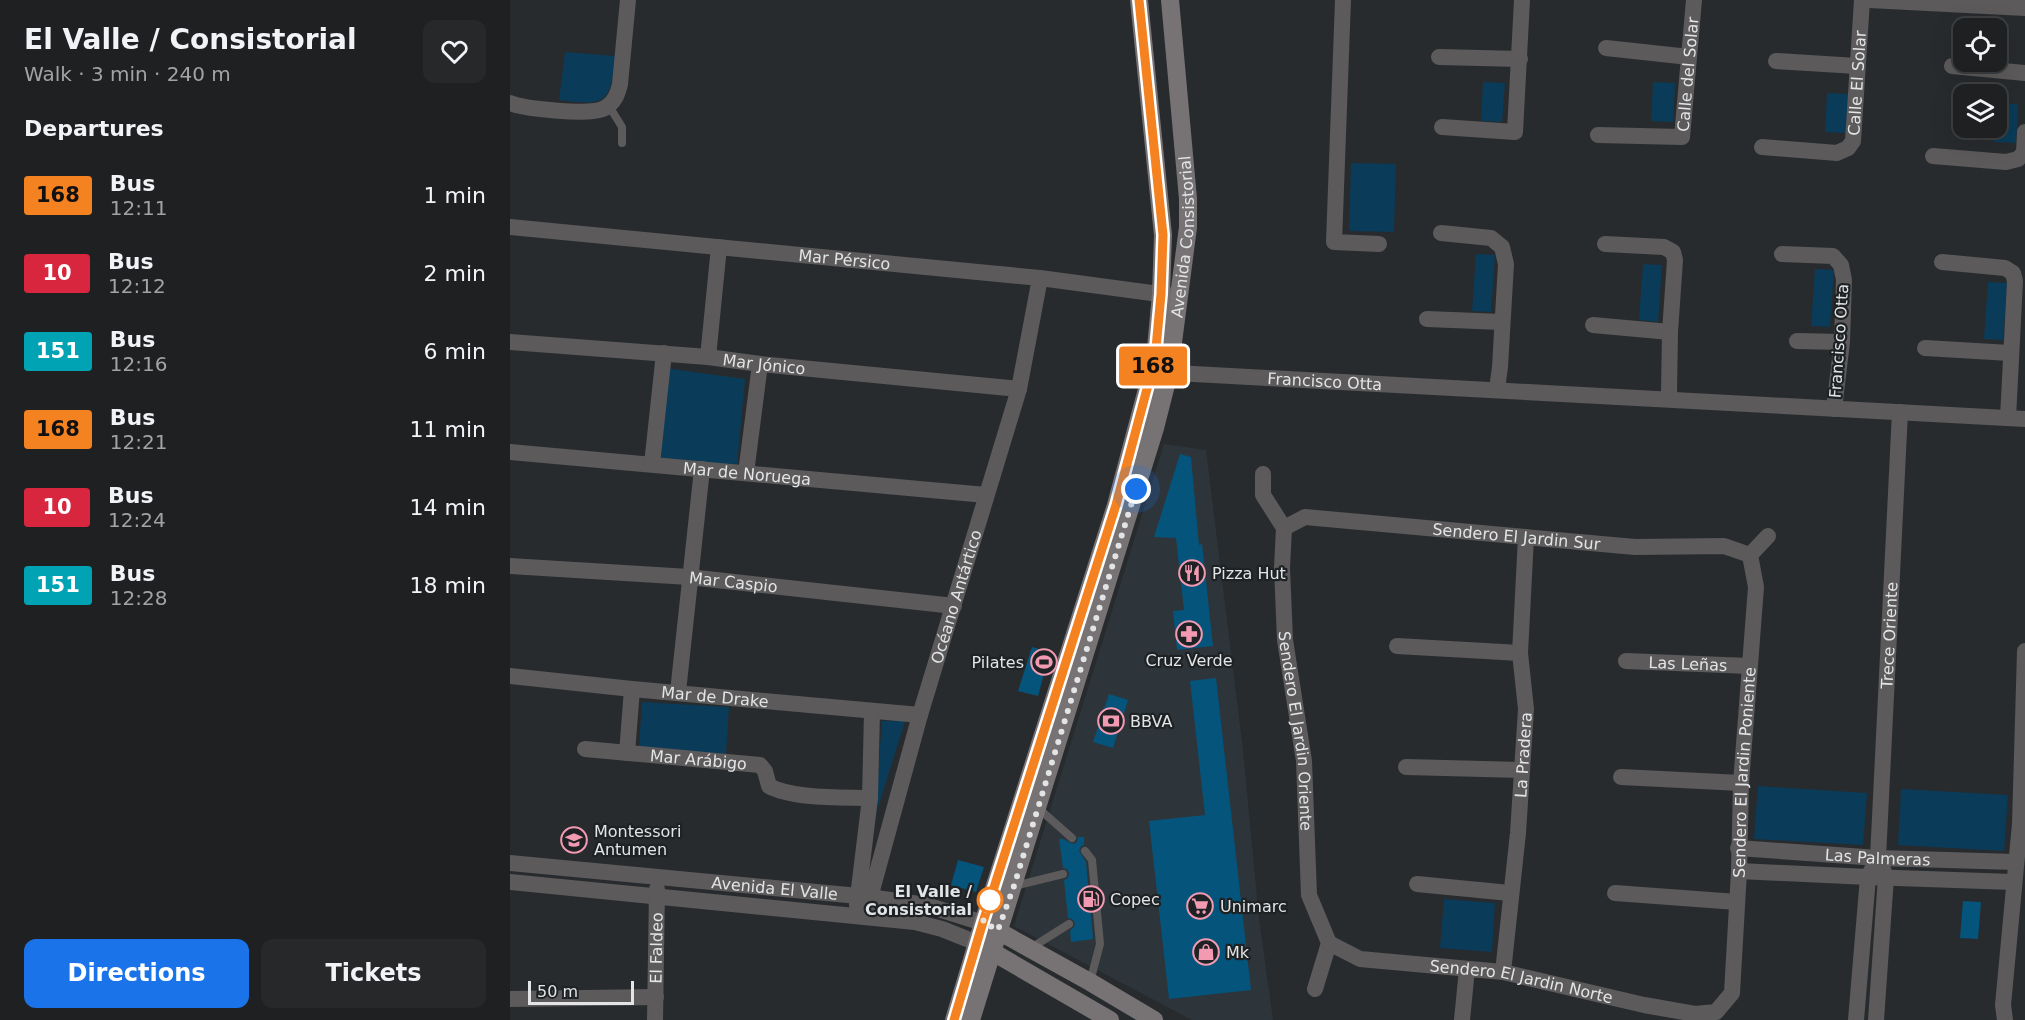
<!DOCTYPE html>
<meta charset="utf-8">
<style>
body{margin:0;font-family:"DejaVu Sans",sans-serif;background:#26282a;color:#f1f3f6;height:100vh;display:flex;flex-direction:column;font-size:22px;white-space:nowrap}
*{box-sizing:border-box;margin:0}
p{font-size:20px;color:#a1a3a5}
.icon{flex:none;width:33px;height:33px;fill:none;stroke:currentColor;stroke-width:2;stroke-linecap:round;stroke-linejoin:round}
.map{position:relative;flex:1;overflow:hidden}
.side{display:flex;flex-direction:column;background:#1e2022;width:510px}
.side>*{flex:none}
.badge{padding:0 12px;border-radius:4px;font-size:21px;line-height:39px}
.buttons{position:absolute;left:1443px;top:18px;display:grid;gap:12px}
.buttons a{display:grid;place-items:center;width:54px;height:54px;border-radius:12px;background:#1e2022;box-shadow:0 6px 24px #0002,0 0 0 2px #3c3e40;font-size:30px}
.scale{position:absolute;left:18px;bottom:15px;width:106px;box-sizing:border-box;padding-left:6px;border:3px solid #e2e4e6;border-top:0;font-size:16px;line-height:21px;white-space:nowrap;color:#e2e4e6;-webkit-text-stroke:4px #1e2224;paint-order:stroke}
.you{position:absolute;width:30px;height:30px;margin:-15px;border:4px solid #fff;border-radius:50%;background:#1a73e8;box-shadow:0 0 0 9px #1a73e833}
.map>.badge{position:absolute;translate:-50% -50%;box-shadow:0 0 0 3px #fff}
h2{padding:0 24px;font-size:22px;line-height:54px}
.round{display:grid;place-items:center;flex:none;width:63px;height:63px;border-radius:12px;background:#26282a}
.headline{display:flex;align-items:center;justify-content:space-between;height:102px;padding:0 24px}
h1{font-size:28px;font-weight:700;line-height:45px}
.primary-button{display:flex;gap:12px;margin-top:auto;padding:12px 24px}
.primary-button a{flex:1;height:69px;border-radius:12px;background:#1a73e8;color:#fff;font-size:24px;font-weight:700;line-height:69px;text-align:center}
.primary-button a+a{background:#26282a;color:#f1f3f6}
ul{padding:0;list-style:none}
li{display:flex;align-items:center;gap:18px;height:78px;padding:0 24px}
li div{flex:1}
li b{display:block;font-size:22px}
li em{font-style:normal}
li .badge{min-width:66px;font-weight:700;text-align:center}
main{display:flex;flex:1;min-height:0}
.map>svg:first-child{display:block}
</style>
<main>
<section class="side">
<div class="headline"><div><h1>El Valle / Consistorial</h1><p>Walk · 3 min · 240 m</p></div><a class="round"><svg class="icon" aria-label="heart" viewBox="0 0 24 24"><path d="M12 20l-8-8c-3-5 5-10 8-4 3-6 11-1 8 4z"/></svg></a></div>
<h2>Departures</h2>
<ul>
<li><span class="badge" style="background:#f58220;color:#111">168</span><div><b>Bus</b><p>12:11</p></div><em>1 min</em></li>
<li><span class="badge" style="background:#d7263d;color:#fff">10</span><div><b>Bus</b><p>12:12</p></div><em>2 min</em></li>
<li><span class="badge" style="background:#00a3b4;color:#fff">151</span><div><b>Bus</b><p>12:16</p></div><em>6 min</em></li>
<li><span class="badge" style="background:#f58220;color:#111">168</span><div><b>Bus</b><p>12:21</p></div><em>11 min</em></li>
<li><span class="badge" style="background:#d7263d;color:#fff">10</span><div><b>Bus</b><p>12:24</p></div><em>14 min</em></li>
<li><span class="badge" style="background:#00a3b4;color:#fff">151</span><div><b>Bus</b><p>12:28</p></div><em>18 min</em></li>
</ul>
<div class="primary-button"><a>Directions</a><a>Tickets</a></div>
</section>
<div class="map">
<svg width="1515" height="1020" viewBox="0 0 1515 1020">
<rect width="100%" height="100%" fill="#282b2e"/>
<path fill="#2d353b" d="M654,444L696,450L733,751L749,919L763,1020H682L504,926Z"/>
<path fill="#0a3b58" d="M55,52L105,56C100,104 97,106 49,100Z
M973,82L995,83L992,122L971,121Z
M1143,82L1165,83L1163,122L1141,121Z
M1317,93L1339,94L1337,133L1315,132Z
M1487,103L1508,104L1506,143L1484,142Z
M841,163L886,164L884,232L839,231Z
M966,254L985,255L981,312L962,311Z
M1133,264L1152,265L1148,322L1129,320Z
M1305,269L1324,270L1320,327L1301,326Z
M1478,282L1497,283L1493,340L1474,339Z
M155,368L235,379L227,465L143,457Z
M132,702L219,707L216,754L129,748Z
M372,721H395L365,817Z
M1248,786L1357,793L1353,845L1244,839Z
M1391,789L1498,795L1494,851L1388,845Z
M934,899L985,903L982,952L930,948Z"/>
<path fill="#05547c" d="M670,454L681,457L689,545L692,544L703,646L667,650L663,611L674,610L666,538L644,537Z
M522,647L540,652L528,696L508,691Z
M706,678L741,990L659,999L639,821L695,815L680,681Z
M599,694L618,700L603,748L583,742Z
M568,837H574V845L571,846L569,851L576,862L583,939L561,942L560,931L564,927L565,923L562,919L558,918L554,880L558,878L559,873L557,869L553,868L549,839H553L563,844L567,842Z
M448,860L474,867L466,892L441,885Z
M1453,901L1471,902L1468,939L1450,938Z"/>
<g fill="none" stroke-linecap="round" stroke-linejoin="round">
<path stroke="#5c5a5a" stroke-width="8" d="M99,106L112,127V143
M528,808L562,838
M575,851L582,860L590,944L580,982
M504,886L553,874
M521,948L559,924"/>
<g stroke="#5c5a5a" stroke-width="16">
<path d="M833,0L824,242L869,244"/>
<path d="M1359,0L1515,8"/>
<path d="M1096,48L1179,57"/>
<path d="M929,57L1010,59"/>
<path d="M1266,61L1347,66"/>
<path d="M1442,66L1515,73"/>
<path d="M0,103C15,109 81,116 95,108C104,103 108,94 110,84L118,0"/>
<path d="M932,127L1005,132L1012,0"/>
<path id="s1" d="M1088,135L1172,137L1184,0"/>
<path id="s2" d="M1252,147L1327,153L1338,148L1343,141L1352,0"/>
<path d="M1423,156L1496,162L1508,159L1514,153L1515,132"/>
<path id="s3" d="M0,227L530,278L664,296"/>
<path d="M931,233L981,238L992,247L996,264L990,367L987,389"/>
<path d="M1095,244L1154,247L1163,252L1165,260L1160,332L1159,392L1161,399"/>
<path d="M1272,254L1323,256L1331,265L1334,280L1332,342L1324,409"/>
<path d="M1432,262L1495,268L1503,273L1505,281L1498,418"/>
<path d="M917,319L992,322"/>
<path d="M1083,325L1160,332"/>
<path d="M1287,341L1332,342"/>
<path id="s4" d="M0,342L198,357L250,364L509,389"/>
<path d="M1415,348L1500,353"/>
<path d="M198,357L209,247"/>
<path id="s5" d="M647,372L1515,419"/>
<path id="s6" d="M0,452L476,495"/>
<path d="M142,464L154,353"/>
<path d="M236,473L250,364"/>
<path id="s7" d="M753,474V495L774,528L772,568L775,640L794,761L799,895L819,943L805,989"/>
<path id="s8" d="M774,528L795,517L1125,547L1214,546L1240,555"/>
<path id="s9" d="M0,566L179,577L444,606"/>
<path d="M887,646L1010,653"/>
<path id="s10" d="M1116,661L1239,666"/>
<path id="s11" d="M0,676L122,689L410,715"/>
<path d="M168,692L192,469"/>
<path id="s12" d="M75,749L250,765L255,771L259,786C282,799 333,797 360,798"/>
<path d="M117,753L122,689"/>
<path d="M896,767L1012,770"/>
<path d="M1111,777L1231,783"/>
<path id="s13" d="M1228,848L1368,858L1506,862"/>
<path id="s14" d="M0,863L359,897L416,905L473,923"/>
<path d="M1229,871L1358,877L1503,882"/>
<path d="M0,882L405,922L432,929L467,943"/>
<path d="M907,884L1000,893"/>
<path d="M1105,893L1227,902"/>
<path d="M347,905L360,798L362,712"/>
<path id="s15" d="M355,916L410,715L509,389L530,278"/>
<path id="s16" d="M819,943L850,959L993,972L1134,1005L1185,1014L1206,1012L1222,993L1229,871L1231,783L1246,587L1240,555L1258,536"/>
<path id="s17" d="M993,972L1008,833L1016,709L1010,653L1016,537"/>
<path d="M0,999L146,997"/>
<path id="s18" d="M145,1020L147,889"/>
<path d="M952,1020L957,969"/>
<path id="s19" d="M1346,1020L1358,877L1368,858L1390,412"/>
<path d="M1366,1020L1376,877L1372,867"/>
<path d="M1495,1020L1493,1005L1510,824L1515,651"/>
</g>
<g stroke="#777374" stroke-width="18">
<path d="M479,926L580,982L644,1020"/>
<path d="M474,947L600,1020"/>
<path d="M444,1020L473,923L606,505L645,359L651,294L653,235L629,0"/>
<path id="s20" d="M461,1020L645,428L659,373L678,227V199L660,0"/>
</g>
</g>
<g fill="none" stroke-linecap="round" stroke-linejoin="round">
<g stroke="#fff" stroke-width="14">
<path id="line" d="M444,1020L473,922L606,505L645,359L651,294L653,235L629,0"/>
</g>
<use href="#line" stroke="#f58220" stroke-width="9"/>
<path stroke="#e2e4e6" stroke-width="6" stroke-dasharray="0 10.8" d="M480,900L473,922L488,930L504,886L626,489"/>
</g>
<defs>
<g id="restaurant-ring" transform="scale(1.35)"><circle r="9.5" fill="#1e2224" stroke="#f19ab2" stroke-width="1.5"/><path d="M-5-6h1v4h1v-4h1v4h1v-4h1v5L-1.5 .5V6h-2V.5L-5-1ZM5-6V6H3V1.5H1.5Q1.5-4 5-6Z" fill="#f19ab2"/></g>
<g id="pharmacy-ring" transform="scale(1.35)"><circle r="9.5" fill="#1e2224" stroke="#f19ab2" stroke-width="1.5"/><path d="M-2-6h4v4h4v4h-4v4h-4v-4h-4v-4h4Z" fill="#f19ab2"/></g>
<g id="stadium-ring" transform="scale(1.35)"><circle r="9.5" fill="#1e2224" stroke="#f19ab2" stroke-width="1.5"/><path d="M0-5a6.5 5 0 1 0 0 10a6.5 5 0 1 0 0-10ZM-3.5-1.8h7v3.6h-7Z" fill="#f19ab2"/></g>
<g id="bank-ring" transform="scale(1.35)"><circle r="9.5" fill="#1e2224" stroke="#f19ab2" stroke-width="1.5"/><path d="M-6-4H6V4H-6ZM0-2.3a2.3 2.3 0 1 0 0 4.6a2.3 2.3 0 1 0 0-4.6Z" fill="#f19ab2"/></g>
<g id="school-ring" transform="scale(1.35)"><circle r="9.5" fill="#1e2224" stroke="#f19ab2" stroke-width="1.5"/><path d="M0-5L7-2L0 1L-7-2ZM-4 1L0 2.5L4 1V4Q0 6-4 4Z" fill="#f19ab2"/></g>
<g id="fuel-ring" transform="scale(1.35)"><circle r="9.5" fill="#1e2224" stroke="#f19ab2" stroke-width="1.5"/><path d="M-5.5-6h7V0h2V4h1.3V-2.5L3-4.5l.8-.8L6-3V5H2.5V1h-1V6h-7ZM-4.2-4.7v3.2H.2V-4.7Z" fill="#f19ab2"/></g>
<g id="supermarket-ring" transform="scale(1.35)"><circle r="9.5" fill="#1e2224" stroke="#f19ab2" stroke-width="1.5"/><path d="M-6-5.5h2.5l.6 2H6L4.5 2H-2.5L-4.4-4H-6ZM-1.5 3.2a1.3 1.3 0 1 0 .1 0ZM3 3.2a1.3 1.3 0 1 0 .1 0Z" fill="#f19ab2"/></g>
<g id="shop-ring" transform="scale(1.35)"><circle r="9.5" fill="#1e2224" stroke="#f19ab2" stroke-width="1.5"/><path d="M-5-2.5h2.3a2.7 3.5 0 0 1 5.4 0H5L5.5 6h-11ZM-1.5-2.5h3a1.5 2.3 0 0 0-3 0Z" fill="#f19ab2"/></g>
</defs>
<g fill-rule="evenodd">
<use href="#restaurant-ring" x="682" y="573"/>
<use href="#pharmacy-ring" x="679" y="634"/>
<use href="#stadium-ring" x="534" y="662"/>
<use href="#bank-ring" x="601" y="721"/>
<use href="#school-ring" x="64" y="840"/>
<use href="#fuel-ring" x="581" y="899"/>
<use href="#supermarket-ring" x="690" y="906"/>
<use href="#shop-ring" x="696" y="952"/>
</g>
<circle fill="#fff" stroke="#f58220" stroke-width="3" cx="480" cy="900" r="12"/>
<g text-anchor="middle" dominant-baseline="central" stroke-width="4.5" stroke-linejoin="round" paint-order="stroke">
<g font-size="16" fill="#e2e4e6" stroke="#1e2224">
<text stroke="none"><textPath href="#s1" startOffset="147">Calle del Solar</textPath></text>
<text stroke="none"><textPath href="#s2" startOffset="154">Calle El Solar</textPath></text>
<text stroke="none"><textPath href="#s20" startOffset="814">Avenida Consistorial</textPath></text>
<text stroke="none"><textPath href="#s3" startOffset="336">Mar Pérsico</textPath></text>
<text transform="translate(1329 341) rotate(-86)">Francisco Otta</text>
<text stroke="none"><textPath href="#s4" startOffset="255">Mar Jónico</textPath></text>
<text stroke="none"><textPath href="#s5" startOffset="168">Francisco Otta</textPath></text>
<text stroke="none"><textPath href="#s6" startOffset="238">Mar de Noruega</textPath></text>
<text stroke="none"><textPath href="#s8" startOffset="236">Sendero El Jardin Sur</textPath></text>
<text stroke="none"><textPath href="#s9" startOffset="224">Mar Caspio</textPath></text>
<text stroke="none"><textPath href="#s15" startOffset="332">Océano Antártico</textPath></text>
<text stroke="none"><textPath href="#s19" startOffset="388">Trece Oriente</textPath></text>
<text stroke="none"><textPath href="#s10" startOffset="62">Las Leñas</textPath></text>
<text stroke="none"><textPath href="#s11" startOffset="206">Mar de Drake</textPath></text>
<text stroke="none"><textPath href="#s7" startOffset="264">Sendero El Jardin Oriente</textPath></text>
<text stroke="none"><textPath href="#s17" startOffset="218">La Pradera</textPath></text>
<text stroke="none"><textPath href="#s12" startOffset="114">Mar Arábigo</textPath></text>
<text stroke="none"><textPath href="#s16" startOffset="642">Sendero El Jardin Poniente</textPath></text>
<text stroke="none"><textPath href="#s13" startOffset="140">Las Palmeras</textPath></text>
<text stroke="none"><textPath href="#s14" startOffset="266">Avenida El Valle</textPath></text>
<text stroke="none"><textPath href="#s18" startOffset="72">El Faldeo</textPath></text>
<text stroke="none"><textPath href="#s16" startOffset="198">Sendero El Jardin Norte</textPath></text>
</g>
<g font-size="16" fill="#e2e4e6" stroke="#1e2224" text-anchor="start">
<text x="702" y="573">Pizza Hut</text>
<text x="679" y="660" text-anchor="middle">Cruz Verde</text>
<text x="514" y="662" text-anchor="end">Pilates</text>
<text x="620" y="721">BBVA</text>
<text x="84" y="831">Montessori<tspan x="84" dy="18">Antumen</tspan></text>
<text x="600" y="899">Copec</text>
<text x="710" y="906">Unimarc</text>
<text x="716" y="952">Mk</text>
</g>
<g font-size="16" font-weight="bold" fill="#e2e4e6" stroke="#1e2224" text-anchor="end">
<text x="462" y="891">El Valle /<tspan x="462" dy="18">Consistorial</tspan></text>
</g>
</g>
</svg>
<div class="buttons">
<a><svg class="icon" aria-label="locate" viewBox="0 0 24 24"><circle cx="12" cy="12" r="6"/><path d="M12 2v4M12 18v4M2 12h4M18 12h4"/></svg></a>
<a><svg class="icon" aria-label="layers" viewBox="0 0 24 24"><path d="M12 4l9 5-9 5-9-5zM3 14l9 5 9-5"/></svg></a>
</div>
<div class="scale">50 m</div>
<div class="you" style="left:626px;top:489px"></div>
<b class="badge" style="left:643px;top:366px;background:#f58220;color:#111">168</b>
</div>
</main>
